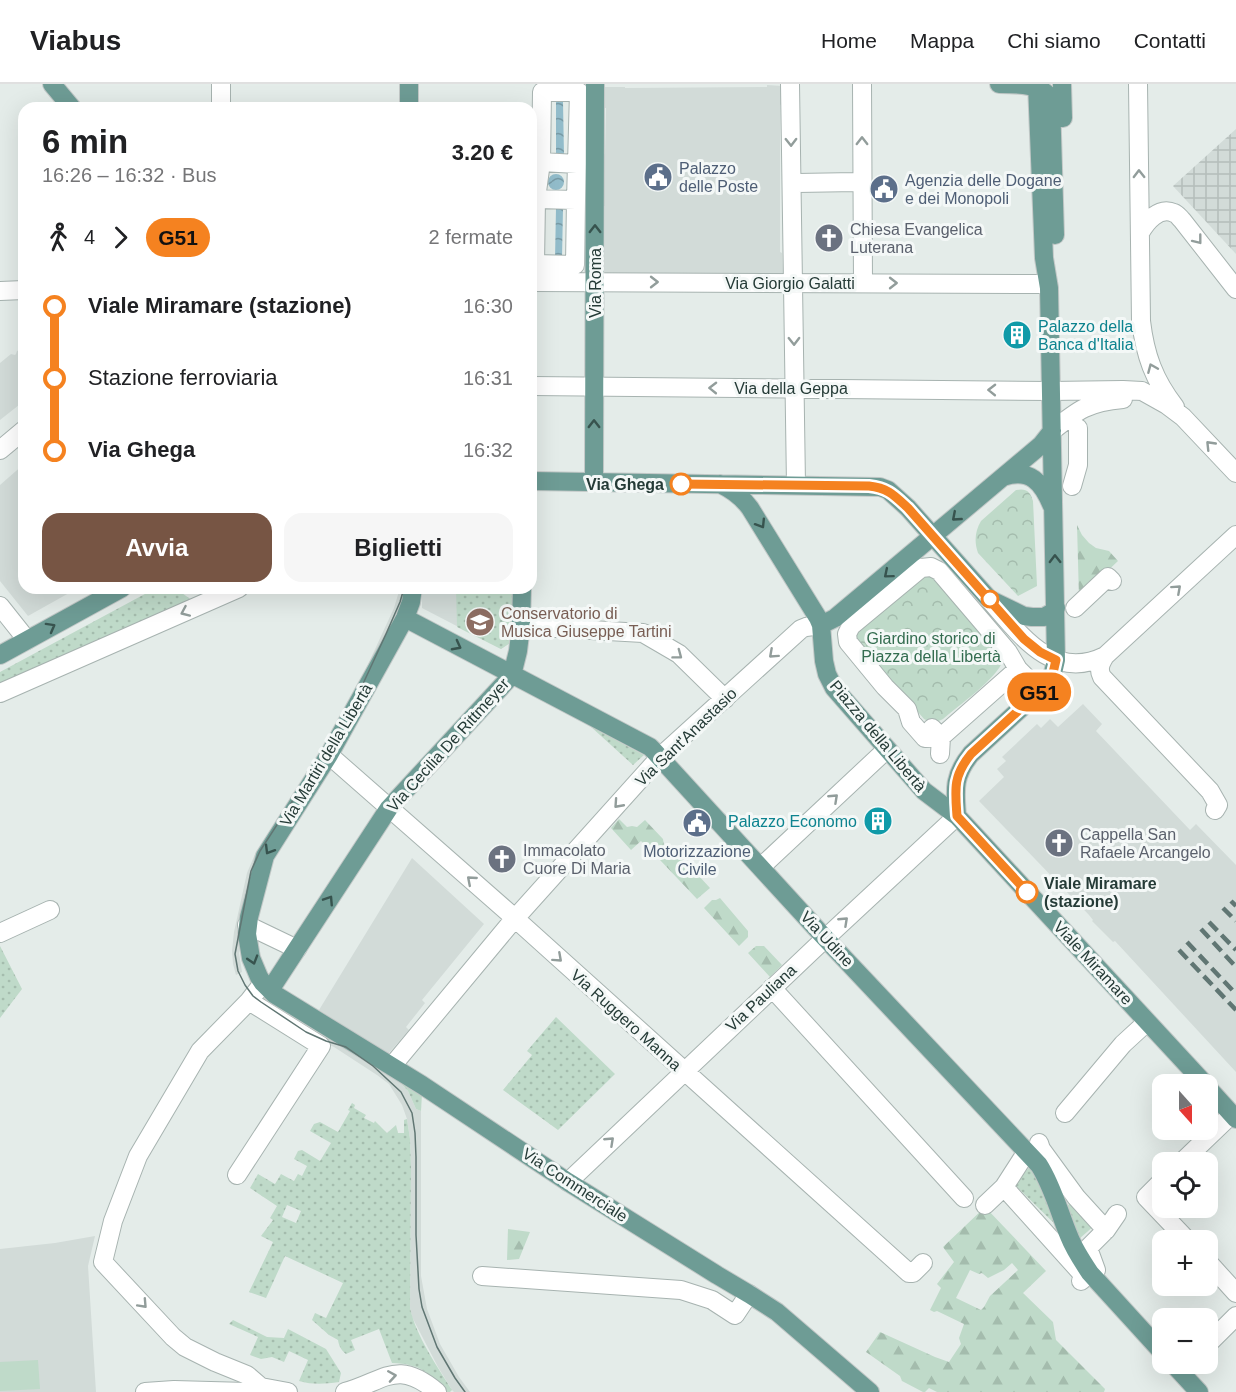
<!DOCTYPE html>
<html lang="it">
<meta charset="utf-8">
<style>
body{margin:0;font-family:Helvetica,sans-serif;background:#f6f6f6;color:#202124;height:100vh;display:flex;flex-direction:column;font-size:22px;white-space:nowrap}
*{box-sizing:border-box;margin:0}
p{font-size:20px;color:#757577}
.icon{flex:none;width:33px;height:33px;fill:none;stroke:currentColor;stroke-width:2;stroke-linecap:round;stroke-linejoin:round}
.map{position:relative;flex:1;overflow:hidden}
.side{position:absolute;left:18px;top:18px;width:519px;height:492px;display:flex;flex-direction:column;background:#fff;border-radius:18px;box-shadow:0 6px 24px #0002}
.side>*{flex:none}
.badge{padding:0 12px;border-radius:20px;font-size:21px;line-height:39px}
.needle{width:39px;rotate:159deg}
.tools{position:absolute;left:1152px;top:990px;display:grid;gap:12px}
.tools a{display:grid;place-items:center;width:66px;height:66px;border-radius:12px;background:#fff;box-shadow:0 6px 24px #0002;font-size:30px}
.map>.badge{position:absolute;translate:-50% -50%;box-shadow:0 0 0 3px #fff}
.legs{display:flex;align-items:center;gap:9px;height:66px;padding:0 24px;font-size:20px}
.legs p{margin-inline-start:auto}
.summary{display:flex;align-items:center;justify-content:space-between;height:102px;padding:0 24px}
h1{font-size:33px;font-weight:700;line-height:45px}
.action{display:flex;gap:12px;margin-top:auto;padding:12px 24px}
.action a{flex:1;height:69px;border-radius:18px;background:#754;color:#fff;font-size:24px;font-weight:700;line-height:69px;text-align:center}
.action a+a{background:#f6f6f6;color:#202124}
ul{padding:0 24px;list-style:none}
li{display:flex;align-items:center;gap:21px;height:72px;font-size:22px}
li i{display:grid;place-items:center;width:9px;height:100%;margin:0 8px;background:currentColor}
li i::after{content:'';width:15px;height:15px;margin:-8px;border:4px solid;border-radius:50%;background:#fff}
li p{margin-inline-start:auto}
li:first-child i{background:linear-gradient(#0000 50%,currentColor 0)}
li:last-child i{background:linear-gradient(currentColor 50%,#0000 0)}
header{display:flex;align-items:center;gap:36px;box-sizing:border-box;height:84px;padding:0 30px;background:#fff;border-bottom:2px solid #e0e0e0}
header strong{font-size:28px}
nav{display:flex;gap:33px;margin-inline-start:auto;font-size:21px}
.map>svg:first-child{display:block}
</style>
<header>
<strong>Viabus</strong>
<nav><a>Home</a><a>Mappa</a><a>Chi siamo</a><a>Contatti</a></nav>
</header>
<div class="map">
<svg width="1236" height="1308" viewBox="0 0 1236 1308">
<defs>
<pattern id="industrial-grid" width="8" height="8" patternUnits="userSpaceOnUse" patternTransform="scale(1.5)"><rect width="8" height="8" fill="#d2dbd8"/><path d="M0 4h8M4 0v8" fill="none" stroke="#b4bdba"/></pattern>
<pattern id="grass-dots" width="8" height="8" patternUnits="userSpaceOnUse" patternTransform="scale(1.5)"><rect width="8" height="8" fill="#bfdac9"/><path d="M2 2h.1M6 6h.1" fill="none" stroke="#a4bcad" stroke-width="1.8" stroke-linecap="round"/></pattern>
<pattern id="forest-firs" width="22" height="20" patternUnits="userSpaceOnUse" patternTransform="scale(1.5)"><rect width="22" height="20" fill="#bfdac9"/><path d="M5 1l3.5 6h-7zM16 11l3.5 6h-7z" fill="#a4bcad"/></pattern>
<pattern id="park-crowns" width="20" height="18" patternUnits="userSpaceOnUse" patternTransform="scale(1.5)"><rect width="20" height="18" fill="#bfdac9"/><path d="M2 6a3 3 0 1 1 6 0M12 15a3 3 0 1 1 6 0" fill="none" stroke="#a4bcad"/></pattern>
<pattern id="water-waves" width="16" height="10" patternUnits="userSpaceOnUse" patternTransform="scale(1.5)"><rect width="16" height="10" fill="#92bcca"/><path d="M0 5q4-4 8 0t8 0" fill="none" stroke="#779aa5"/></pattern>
</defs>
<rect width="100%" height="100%" fill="#e4ece9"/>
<path fill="#d2dbd8" d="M767,1L782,2V20L780,21V168L782,169L783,190H605V122H603L602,71L605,70L606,24H604V3H625V4L767,3Z
M24,264V317L0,336V279L11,270L15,271L16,270L17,267Z
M24,380V504H78L28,532L0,497V401Z
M400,504H408V505L399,529L362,607L344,641L260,773L253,793L241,852L239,869L242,888L236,891L233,880L232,867L234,848L247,789L255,770L346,628L394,524Z
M422,504H513L510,559L501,565L422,524Z
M1083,620L1102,640L1096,647L1190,746L1196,740L1236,781V988L1115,857L1113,858L1092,837L1093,836L1089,831L979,717L1004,693L997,685L1006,677L1002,673L1037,640L1041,644L1050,635L1058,643Z
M412,774L484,840L422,916L425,919L406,943L409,946L388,970L319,926Z
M264,910L390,987L408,1007L416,1025L421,1027V1192L427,1225L440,1260L459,1293L470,1308H454L452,1306L438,1283L412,1233L410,1224L411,1083L410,1055L407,1035L402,1021L389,1000L377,991L334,963L304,949L258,919Z
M95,1152L88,1182L96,1308H0V1165L55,1159Z"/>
<path fill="url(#industrial-grid)" d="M1236,45V170L1173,102Z"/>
<path fill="url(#grass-dots)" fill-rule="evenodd" d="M156,504H175L193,517L0,601V588Z
M456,504H481L482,508L503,509L504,504H513L510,559L501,565L457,543Z
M590,642L644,671L633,681Z
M0,862L22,905L0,934Z
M556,933L615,990L558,1046L503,1006L532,971L527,967Z
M390,987L422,1010L421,1027L416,1025L408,1007Z
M352,1019L355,1021L354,1024L366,1031L364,1034L374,1039L375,1037L387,1049L396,1041L398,1049H404V1036L407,1035L410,1055L411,1083L410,1224C416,1252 437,1282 452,1306L450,1308H446C428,1288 421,1280 392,1279L379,1245L351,1256L355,1266L346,1270C341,1266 339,1262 338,1256L329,1251L312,1236L315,1229L326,1234L343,1199L285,1172L266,1214L249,1208L273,1158L261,1152L273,1136L270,1134L277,1122L250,1104L258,1090L275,1100L281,1090L294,1097L298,1090L302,1092L307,1082L294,1075L298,1067L302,1066L320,1077L331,1059L310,1047L314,1040L320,1038L338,1048L350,1027L348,1026ZM287,1121L301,1127L296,1139L282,1133Z
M1030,1083L1037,1089L1060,1145L1013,1099Z
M1073,1116L1095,1141L1079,1155L1065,1124Z
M233,1236L267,1253L284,1254L288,1245L326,1265L341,1289L339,1298C325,1300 313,1301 299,1297L308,1276L289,1267L284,1278L272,1273L261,1275L250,1271L258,1253L229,1240Z"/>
<path fill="url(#forest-firs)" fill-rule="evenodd" d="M1077,441L1082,451L1089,459L1096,464L1109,467L1118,477L1079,514Z
M619,735L627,743L632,742L637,743L645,736L663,755L664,761L653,770L641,757L631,766L611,744Z
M675,766L710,804L697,815L660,776L668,767Z
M720,814L748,847V853L739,862L704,824L712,816H716Z
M756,862H764L782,881L770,893L748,869Z
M985,1123L1046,1187L1023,1209L1053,1238L1056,1256L1105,1305L1104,1308H937L929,1304L925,1308H923L902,1297L900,1292L866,1268L880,1248L935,1273L949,1278L961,1260L959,1254L964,1240L937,1227L934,1228L930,1226L941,1204L937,1200L954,1178L943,1163ZM1012,1179L1018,1186L990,1212L984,1223L981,1226L956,1214L970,1186L979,1190L982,1189L988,1194L1004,1186Z
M508,1145L530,1148L519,1175L507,1176Z"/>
<path fill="url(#park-crowns)" d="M1016,406C1026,404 1030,407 1033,417L1037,502L1018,512L978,469C974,458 975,447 981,437Z
M931,488L1003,576C998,594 958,622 943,635C936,639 931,639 924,635L856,556L854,547L857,542Z"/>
<path fill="#bfdac9" d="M38,1276L40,1305L0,1307V1278Z"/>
<path fill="url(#water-waves)" d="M556,18H563L564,72H556Z
M548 98a8 8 0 1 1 16 0a8 8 0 1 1-16 0Z
M556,123L563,124L562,176H555Z"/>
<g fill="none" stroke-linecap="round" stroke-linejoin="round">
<g stroke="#a7b3b0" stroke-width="20">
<path id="minor" d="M790,0L796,401
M862,0L863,199
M1138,0L1141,237C1145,271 1154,296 1175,323
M221,24V0
M541,78L577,80
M797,99L856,98
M1140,149C1146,138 1159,122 1174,129C1177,130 1179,133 1182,136L1236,205
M535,180L575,181L576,116L536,115
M531,182L535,180L536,115L541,78L542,8H579L576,116
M531,198L1048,200
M0,207L24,206
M531,302L1051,307L1123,306L1142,307L1167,321L1183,333L1236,389
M1052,347C1078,326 1088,318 1123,315
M0,366L24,346
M1072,402L1078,381V344
M989,515C1020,550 1052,598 1105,572L1236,451
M0,522L27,556
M1075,524L1108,493L1112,497
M521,542L643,549L679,570L725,615
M1105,572C1100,580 1098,585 1102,593L1210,707L1218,721L1215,726
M1018,585L1008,568L939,487L931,483L921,484L851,542L847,550L848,558L885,603L907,625L911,638L925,654L941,653L1018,585L1028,595
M0,609L239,504
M932,644L941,653L940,670
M329,671L509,829L909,1189H913L923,1179
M761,783L887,665
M247,841L297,865
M0,849L50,826
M263,899L249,917L200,967L138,1072L113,1137L103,1178L173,1253L185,1263L215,1278L247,1291L261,1303L288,1308
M772,904L964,1114
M392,982L510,840L660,673L801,545L806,543L821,541
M1065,1029L1123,960L1147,938
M1039,1059L1041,1065L1076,1113L1106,1146
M1182,1078L1232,1030
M237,1091L321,962L249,917
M1162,1097L1146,1113L1187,1156
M568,1098L816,863L957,732
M1004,1103L1085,1193L1081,1197
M985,1121L1004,1103L1022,1075
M1208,1178L1236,1209
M1096,1186L1088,1164L1106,1146L1117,1130
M482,1192L681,1206L712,1216L735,1231L749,1210
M1208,1260L1236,1232
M145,1308L174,1306L247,1308L261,1303
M345,1308C385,1297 397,1274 437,1308"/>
</g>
<g stroke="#c2c8c7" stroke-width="20">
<path id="major" d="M52,0L72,24
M999,0C1017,0 1046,0 1051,17L1055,151
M1062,0L1063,34
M409,24V0
M1003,393C1030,384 1042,398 1052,422
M531,397L880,403L888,406L908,424L989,515L1024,532L1032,533H1044L1051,529L1056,524
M594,398L595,0
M720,400C733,406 742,413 750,424L818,534L821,541L824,577L827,590L834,604L924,707L957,732L1205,1000
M413,504L411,518L405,534L329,671L265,772L249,833L247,850L251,874L259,893L263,899L274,910L422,1001L568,1098L717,1191L749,1210L777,1228L870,1308
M405,534L650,663L654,667L825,854L1039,1081C1053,1103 1059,1128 1069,1152C1074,1165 1082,1177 1090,1189L1162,1268
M821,541L835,534L1041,361L1052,347
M0,571L122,504
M957,732C955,706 953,692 971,670L1042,605L1053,589L1056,576L1049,204L1044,174L1037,0
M270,906L389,724L512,591L518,567L521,542L522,504
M1208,1004L1236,1035
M1173,1280L1199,1308"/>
</g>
<use href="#minor" stroke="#fff" stroke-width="18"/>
<use href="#major" stroke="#6e9c95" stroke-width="18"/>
<path stroke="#607673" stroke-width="1.5" d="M404,504L400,518L386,550L362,602L345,636L260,767L251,787L235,870L238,887L245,901L253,912L261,918L306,948L326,957L346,963L373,982L401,1008L412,1029L415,1049L416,1073V1151L419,1205L422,1223L437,1263L455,1294L465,1308"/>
<path stroke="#607673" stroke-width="4.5" stroke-dasharray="12 6" stroke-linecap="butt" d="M1231,817L1236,822
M1223,824L1236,837
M1209,838L1236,866
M1201,845L1236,883
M1187,858L1236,910
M1179,866L1236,926"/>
</g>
<defs><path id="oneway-chevron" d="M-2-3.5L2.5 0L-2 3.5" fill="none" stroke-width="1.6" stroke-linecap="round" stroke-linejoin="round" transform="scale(1.5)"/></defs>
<g stroke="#929d9b">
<use href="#oneway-chevron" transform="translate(862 57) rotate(-90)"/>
<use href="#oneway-chevron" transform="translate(791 58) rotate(89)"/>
<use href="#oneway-chevron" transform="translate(1139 90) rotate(-91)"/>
<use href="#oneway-chevron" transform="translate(1198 156) rotate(52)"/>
<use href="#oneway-chevron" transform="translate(654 198)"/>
<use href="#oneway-chevron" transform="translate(893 199)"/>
<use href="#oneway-chevron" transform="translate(794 257) rotate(89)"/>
<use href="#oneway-chevron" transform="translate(1152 284) rotate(-113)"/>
<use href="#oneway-chevron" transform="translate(713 304) rotate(-179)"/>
<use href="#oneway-chevron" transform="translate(992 306) rotate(-179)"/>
<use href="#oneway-chevron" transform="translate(1210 361) rotate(-134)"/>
<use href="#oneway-chevron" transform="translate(1177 505) rotate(-42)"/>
<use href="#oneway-chevron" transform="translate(185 528) rotate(156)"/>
<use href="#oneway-chevron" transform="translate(773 570) rotate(138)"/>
<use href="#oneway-chevron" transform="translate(678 571) rotate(37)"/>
<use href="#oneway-chevron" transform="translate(834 714) rotate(-43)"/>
<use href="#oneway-chevron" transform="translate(618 720) rotate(132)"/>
<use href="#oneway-chevron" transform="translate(471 796) rotate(-139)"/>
<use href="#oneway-chevron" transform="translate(844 837) rotate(-43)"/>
<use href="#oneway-chevron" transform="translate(558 874) rotate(42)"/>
<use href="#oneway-chevron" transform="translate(610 1057) rotate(-43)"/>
<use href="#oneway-chevron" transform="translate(143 1220) rotate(47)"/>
<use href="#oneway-chevron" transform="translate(392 1292) rotate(-9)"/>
</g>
<g stroke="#37534e">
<use href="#oneway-chevron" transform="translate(595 145) rotate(-90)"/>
<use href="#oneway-chevron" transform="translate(594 340) rotate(-90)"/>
<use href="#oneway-chevron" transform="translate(956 433) rotate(139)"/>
<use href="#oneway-chevron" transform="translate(761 440) rotate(58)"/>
<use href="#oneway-chevron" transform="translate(1055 475) rotate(-91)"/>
<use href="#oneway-chevron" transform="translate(888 490) rotate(140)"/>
<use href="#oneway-chevron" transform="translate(51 543) rotate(-29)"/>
<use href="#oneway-chevron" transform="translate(457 562) rotate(28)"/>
<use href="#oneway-chevron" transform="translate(269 766) rotate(121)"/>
<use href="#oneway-chevron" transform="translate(329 816) rotate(-57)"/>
<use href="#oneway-chevron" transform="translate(253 876) rotate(73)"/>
</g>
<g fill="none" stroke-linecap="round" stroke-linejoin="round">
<g stroke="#fff" stroke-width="14">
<path id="line-1" d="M681,400L869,402C888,404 894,411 908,424L1024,555L1040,568L1056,576L1053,589L1042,605L971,670C953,692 955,705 957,732L1027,808"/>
</g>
<use href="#line-1" stroke="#f58220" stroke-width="9"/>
</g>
<defs>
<g id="civic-disc" transform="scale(1.5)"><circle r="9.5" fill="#5c6f8a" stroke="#f4f8f7"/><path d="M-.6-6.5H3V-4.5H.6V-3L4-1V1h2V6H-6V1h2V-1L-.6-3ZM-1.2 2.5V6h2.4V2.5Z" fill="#fff"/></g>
<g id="church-disc" transform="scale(1.5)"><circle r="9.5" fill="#6b7280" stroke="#f4f8f7"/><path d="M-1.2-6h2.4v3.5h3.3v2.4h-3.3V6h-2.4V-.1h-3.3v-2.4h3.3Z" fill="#fff"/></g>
<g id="building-disc" transform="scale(1.5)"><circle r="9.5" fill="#0f9aa8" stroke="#f4f8f7"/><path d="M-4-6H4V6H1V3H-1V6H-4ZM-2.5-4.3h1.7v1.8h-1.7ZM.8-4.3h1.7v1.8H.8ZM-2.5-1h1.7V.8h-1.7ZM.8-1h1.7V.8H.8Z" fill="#fff"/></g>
<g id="university-disc" transform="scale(1.5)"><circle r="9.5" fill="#8d6e63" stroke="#f4f8f7"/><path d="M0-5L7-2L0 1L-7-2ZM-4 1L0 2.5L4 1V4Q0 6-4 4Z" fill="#fff"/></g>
</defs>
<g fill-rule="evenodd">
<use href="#civic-disc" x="658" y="93"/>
<use href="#civic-disc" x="884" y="105"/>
<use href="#church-disc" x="829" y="154"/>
<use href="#building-disc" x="1017" y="251"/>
<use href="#university-disc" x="480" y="538"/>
<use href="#building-disc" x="878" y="737"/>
<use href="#civic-disc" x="697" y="739"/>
<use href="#church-disc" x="1059" y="759"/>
<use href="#church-disc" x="502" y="775"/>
</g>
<g fill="#fff" stroke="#f58220" stroke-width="3">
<circle cx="681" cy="400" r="10"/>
<circle cx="990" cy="515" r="8"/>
<circle cx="1027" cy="808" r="10"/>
</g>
<g text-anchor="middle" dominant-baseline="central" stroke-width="6" stroke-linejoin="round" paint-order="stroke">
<g font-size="16" fill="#4e5e75" stroke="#f4f8f7" text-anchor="start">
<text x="679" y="84">Palazzo<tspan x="679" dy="18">delle Poste</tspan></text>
<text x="905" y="96">Agenzia delle Dogane<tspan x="905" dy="18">e dei Monopoli</tspan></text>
<text x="697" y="767" text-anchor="middle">Motorizzazione<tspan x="697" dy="18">Civile</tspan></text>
</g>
<g font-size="16" fill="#5b616d" stroke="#f4f8f7" text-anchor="start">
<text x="850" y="145">Chiesa Evangelica<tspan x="850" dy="18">Luterana</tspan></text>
<text x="1080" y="750">Cappella San<tspan x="1080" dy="18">Rafaele Arcangelo</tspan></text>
<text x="523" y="766">Immacolato<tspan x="523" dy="18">Cuore Di Maria</tspan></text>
</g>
<g font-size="16" fill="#253b37" stroke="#f4f8f7">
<text transform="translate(595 199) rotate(-90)">Via Roma</text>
<text x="790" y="199">Via Giorgio Galatti</text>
<text x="791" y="304">Via della Geppa</text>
<text transform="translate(878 652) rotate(50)">Piazza della Libertà</text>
<text transform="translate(686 653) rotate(-44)">Via Sant'Anastasio</text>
<text transform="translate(448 661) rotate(-48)">Via Cecilia De Rittmeyer</text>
<text transform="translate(326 671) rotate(-59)">Via Martiri della Libertà</text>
<text transform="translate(827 855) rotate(47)">Via Udine</text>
<text transform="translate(1093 879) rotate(47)">Viale Miramare</text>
<text transform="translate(761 914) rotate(-43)">Via Pauliana</text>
<text transform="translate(626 936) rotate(42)">Via Ruggero Manna</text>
<text transform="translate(575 1101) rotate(33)">Via Commerciale</text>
</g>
<g font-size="16" fill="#0d838f" stroke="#f4f8f7" text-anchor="start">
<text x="1038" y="242">Palazzo della<tspan x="1038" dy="18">Banca d'Italia</tspan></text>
<text x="857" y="737" text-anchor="end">Palazzo Economo</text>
</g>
<g font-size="16" font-weight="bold" fill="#253b37" stroke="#f4f8f7" text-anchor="end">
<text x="664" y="400">Via Ghega</text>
<text x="1044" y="799" text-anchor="start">Viale Miramare<tspan x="1044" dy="18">(stazione)</tspan></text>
</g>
<g font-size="16" fill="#785e54" stroke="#f4f8f7" text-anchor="start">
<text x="501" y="529">Conservatorio di<tspan x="501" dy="18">Musica Giuseppe Tartini</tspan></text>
</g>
<g font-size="16" fill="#346d50" stroke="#f4f8f7">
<text x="931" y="554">Giardino storico di<tspan x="931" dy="18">Piazza della Libertà</tspan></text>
</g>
</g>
</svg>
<div class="tools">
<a><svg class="needle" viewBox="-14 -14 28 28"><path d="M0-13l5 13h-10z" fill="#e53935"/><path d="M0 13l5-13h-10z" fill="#757577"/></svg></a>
<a><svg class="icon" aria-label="locate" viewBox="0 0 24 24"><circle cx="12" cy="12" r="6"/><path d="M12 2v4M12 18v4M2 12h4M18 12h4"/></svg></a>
<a>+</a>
<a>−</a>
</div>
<b class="badge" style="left:1039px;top:608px;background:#f58220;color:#111">G51</b>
<section class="side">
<div class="summary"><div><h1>6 min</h1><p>16:26 – 16:32 · Bus</p></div><b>3.20 €</b></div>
<div class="legs"><svg class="icon" aria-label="walk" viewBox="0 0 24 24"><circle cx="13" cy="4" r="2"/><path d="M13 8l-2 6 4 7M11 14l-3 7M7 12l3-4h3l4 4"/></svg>4<svg class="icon" aria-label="forward" viewBox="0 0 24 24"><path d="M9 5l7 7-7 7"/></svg><b class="badge" style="background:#f58220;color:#111">G51</b><p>2 fermate</p></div>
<ul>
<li><i style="color:#f58220"></i><b>Viale Miramare (stazione)</b><p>16:30</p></li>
<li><i style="color:#f58220"></i><span>Stazione ferroviaria</span><p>16:31</p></li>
<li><i style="color:#f58220"></i><b>Via Ghega</b><p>16:32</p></li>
</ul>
<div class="action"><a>Avvia</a><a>Biglietti</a></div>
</section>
</div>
